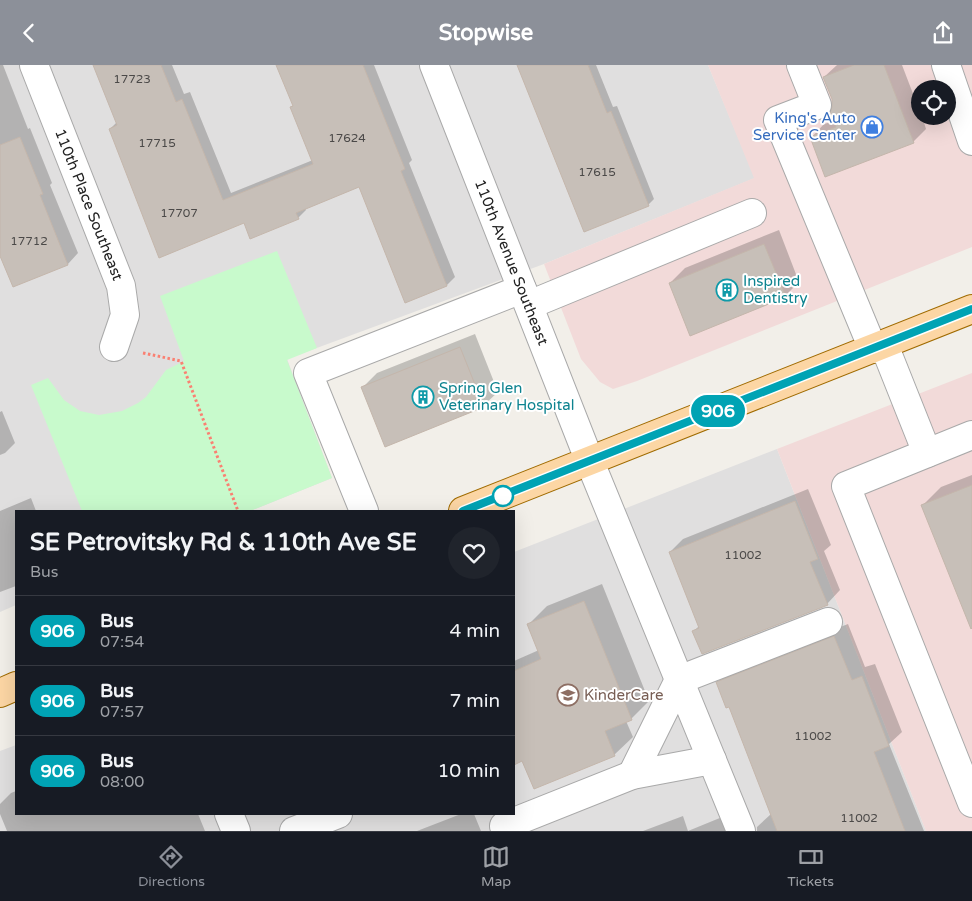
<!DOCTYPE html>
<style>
body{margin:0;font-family:"Varela Round",sans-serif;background:#20242c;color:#f1f3f6;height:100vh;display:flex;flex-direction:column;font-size:19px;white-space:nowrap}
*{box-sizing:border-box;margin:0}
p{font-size:16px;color:#9ea1a6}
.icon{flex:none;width:28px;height:28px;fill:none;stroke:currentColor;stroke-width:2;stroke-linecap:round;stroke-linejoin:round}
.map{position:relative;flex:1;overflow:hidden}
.side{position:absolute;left:15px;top:445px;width:500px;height:305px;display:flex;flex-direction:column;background:#171b24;border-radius:0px;box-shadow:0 5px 20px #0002}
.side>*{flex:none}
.badge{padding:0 10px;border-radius:16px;font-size:18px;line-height:32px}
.buttons{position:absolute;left:911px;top:15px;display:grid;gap:10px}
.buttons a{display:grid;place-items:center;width:45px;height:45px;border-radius:50%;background:#171b24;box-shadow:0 5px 20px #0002;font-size:25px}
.map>.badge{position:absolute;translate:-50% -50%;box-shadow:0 0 0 2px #fff}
.round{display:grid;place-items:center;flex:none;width:52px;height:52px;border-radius:26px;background:#20242c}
.head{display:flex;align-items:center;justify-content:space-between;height:85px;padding:0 15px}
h1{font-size:24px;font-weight:700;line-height:38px}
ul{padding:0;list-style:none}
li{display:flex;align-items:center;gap:15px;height:70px;padding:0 15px;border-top:1px solid #363941}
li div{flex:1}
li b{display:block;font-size:19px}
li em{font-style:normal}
li .badge{min-width:55px;font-weight:700;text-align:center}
header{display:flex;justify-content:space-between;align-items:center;height:65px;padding:0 15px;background:#8c9099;color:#fff;font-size:22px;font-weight:700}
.tab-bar{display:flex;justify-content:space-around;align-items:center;height:70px;border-top:1px solid #363941;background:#171b24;font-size:14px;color:#9ea1a6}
.tab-bar a{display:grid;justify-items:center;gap:2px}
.tab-bar .on{color:#8c9099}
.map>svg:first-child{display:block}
</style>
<header><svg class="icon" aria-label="back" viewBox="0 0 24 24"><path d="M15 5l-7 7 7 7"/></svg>Stopwise<svg class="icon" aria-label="share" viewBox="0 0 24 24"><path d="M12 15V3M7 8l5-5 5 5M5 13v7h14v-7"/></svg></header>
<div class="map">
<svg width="972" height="766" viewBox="0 0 972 766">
<rect width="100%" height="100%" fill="#f2efe9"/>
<path fill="#e0dfdf" d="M0,0H708L755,113L544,199L287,294L332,413L250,446H16V540L0,547Z
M777,384L926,766H0V686L16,680V749H514V487Z"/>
<path fill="#f2dad9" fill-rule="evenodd" d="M708,0H972V182L637,316L613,324L600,317L581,294L544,199L754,113ZM920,24H948V51H920Z
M972,308V766H926L777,384Z"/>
<path fill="#c8facc" d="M277,186L317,283L287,295L332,413L250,446H82L31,320L48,313L64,335L80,346L99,350L122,346L138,338L146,332L166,305L184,296L160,231Z"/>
<path fill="#0003" d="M0,0H3L28,64L30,63L52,118L50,120L78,188L68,199L13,220L0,187Z
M95,0H172L184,29L190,27L231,128L313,95L291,42L294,40L277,0H374L412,95L409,98L455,212L447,220L359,121L305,143L306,145L298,153L245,157L110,64L117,57Z
M518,0H596L613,42L617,41L654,134L648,140Z
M837,0H902L920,47V51H922L926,64L913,77L811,73L824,59L835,56L833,34L824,12Z
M779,165L799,217L785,231L670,218L685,203Z
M475,269L498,327L483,341L362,323L377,308Z
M2,346L15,378L5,388L0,390V347Z
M972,410V564L923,440L941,422Z
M808,424L831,480L824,486L840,525L827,539L694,566L700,560L670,487L683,474Z
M31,433L36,446H16V521L0,527V446Z
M602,519L649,636L631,654L626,656L633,672L614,690L523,695L514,698V596L539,585L529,559L547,541Z
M848,559L865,602L875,599L902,667L889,679L924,766H757V762L771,749L730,640L718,618L731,604Z
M16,726V749H198L205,766H7L0,749V739L11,728Z
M732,748L747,766H643L683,751L688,766Z
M461,749H474L481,766H417Z"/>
<path fill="#c7bfb8" stroke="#c4b6ab" d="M93,0H161L176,37L182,34L223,135L313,99L290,42L293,41L276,0H363L405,104L401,106L447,221L405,238L359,122L296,148L299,154L250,174L244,158L159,193L109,64L117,60Z
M517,0H588L607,48L611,46L649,141L584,167Z
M854,0H884L914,78L825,112L810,72L836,62L830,48L832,42V34L823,12Z
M20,72L43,129L40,130L68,200L13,222L0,191V80Z
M764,179L786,232L690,271L669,218Z
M460,282L484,342L385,382L361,322Z
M972,420V563L971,564L921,440Z
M795,436L818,494L810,497L828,540L702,589L692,566L699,563L669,487Z
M584,536L632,655L605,666L615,691L534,724L522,696L514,700V606L541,594L527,559Z
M834,571L852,615L862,611L889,681L874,687L905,766H777L729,642L726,643L716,617Z"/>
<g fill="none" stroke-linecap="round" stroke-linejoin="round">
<g stroke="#a9a9a9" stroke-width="30">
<g id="minor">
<path id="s1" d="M34,0L121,221L125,250L114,282"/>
<path id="s2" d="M434,0L590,397L741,766"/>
<path d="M801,0L817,40L778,55L873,284"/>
<path d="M946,0L972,76"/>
<path d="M529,240L752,148"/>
<path d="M884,280L927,388"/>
<path d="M972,370L846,421L972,738"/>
<path d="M364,446L308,308L522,224"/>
<path d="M632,710L679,615L828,557"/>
<path d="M229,749L236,766"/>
<path d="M504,761L632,710L712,695"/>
<path d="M294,766L338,749"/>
</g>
</g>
<g stroke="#a06b00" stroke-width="30">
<path id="major" d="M463,446L972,244
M0,628L16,621"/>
</g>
<path stroke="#fa8072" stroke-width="3" stroke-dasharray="2.5 2.5" stroke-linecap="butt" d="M143,288L181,296L238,446"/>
<use href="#minor" stroke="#fff" stroke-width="28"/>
<use href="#major" stroke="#fcd6a4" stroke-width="28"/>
</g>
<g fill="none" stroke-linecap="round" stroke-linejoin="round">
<g stroke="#fff" stroke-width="11">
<path id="line" d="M463,446L972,244"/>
</g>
<use href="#line" stroke="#00a3b4" stroke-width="8"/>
</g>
<defs>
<g id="shop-ring" transform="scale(1.125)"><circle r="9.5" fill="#fff" stroke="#3f7fe0" stroke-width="1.5"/><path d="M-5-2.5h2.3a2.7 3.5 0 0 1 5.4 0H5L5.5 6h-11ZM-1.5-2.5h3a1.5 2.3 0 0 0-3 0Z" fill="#3f7fe0"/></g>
<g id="building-ring" transform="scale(1.125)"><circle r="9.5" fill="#fff" stroke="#0f9aa8" stroke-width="1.5"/><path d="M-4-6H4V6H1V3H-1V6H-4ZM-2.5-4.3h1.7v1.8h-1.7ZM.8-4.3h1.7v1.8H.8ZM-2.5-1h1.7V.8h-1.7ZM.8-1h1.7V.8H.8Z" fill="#0f9aa8"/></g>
<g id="school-ring" transform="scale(1.125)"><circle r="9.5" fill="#fff" stroke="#8d6e63" stroke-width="1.5"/><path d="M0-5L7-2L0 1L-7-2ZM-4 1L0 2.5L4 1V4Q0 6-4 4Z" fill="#8d6e63"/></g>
</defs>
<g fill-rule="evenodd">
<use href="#shop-ring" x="872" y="62"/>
<use href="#building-ring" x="727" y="225"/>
<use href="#building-ring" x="423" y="332"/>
<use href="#school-ring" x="568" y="630"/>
</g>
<circle fill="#fff" stroke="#00a3b4" stroke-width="2.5" cx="503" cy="431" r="10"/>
<g text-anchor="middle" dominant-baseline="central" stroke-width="4" stroke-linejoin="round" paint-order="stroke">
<g font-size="12" fill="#4b4948">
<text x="132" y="14">17723</text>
<text x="347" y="73">17624</text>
<text x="157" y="78">17715</text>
<text x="597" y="107">17615</text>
<text x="179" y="148">17707</text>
<text x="29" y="176">17712</text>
<text x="743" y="490">11002</text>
<text x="813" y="671">11002</text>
<text x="859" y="753">11002</text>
</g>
<g font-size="15" fill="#366cbe" stroke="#fff" text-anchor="end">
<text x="856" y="53">King's Auto<tspan x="856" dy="17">Service Center</tspan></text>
</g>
<g font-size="15" fill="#222" stroke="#fff">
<text stroke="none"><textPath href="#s1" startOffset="150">110th Place Southeast</textPath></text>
<text stroke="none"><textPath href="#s2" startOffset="212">110th Avenue Southeast</textPath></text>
</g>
<g font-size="15" fill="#0d838f" stroke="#fff" text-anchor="start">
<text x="743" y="216">Inspired<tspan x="743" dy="17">Dentistry</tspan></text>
<text x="439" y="323">Spring Glen<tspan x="439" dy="17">Veterinary Hospital</tspan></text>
</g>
<g font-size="15" fill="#785e54" stroke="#fff" text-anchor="start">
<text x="584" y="630">KinderCare</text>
</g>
</g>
</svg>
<div class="buttons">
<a><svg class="icon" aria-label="locate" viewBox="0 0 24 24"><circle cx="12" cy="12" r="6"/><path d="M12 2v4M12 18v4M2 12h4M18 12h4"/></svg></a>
</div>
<b class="badge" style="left:718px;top:346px;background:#00a3b4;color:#fff">906</b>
<section class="side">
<div class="head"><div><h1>SE Petrovitsky Rd &amp; 110th Ave SE</h1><p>Bus</p></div><a class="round"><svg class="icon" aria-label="heart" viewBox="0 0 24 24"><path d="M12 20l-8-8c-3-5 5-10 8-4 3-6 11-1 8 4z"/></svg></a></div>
<ul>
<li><span class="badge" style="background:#00a3b4;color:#fff">906</span><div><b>Bus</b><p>07:54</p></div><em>4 min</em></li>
<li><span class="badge" style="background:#00a3b4;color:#fff">906</span><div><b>Bus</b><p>07:57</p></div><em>7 min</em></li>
<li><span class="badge" style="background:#00a3b4;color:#fff">906</span><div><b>Bus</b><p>08:00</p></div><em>10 min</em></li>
</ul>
</section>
</div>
<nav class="tab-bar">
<a class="on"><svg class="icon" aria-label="directions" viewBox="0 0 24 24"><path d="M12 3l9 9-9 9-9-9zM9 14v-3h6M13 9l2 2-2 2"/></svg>Directions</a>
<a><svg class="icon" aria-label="map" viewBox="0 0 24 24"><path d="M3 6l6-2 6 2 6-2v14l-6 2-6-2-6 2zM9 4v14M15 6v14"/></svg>Map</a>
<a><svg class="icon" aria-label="tickets" viewBox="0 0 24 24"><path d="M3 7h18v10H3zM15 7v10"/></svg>Tickets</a>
</nav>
